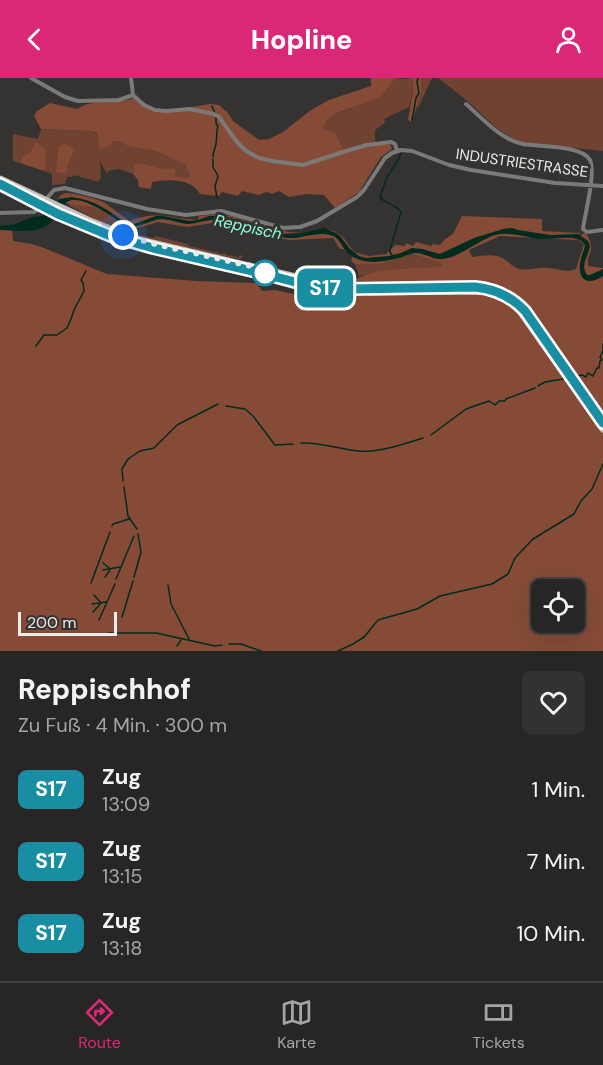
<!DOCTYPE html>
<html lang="de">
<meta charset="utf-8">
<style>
body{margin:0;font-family:"DM Sans",sans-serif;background:#333232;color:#f1f3f6;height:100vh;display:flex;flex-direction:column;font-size:22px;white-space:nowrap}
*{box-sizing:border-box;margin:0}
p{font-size:20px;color:#a4a5a7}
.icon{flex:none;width:33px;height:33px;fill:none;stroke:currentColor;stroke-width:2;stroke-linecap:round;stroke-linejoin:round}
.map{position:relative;height:573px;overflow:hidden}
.details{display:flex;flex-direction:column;background:#272625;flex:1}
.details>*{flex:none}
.badge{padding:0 12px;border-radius:9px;font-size:21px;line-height:39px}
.controls{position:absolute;left:531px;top:501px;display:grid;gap:12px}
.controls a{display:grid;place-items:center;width:54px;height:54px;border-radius:9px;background:#272625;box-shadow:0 6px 24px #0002,0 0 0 2px #434342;font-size:30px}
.scale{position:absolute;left:18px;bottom:15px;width:99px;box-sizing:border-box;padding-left:6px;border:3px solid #ebebe9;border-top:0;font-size:16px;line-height:21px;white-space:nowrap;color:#ebebe9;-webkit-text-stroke:4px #343331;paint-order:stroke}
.you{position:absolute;width:30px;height:30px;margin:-15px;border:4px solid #fff;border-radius:50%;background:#1a73e8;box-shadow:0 0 0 9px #1a73e833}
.map>.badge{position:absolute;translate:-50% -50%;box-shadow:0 0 0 3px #fff}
.round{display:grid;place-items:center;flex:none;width:63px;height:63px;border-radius:9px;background:#333232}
.headline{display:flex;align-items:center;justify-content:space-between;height:102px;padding:0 18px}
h1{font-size:28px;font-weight:800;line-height:45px}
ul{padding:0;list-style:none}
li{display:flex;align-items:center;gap:18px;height:72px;padding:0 18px}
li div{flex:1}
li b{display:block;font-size:22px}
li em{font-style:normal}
li .badge{min-width:66px;font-weight:700;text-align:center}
header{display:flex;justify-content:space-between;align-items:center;height:78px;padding:0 18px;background:#db2777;color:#fff;font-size:27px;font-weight:800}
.tabs{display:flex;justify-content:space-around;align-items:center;height:84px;border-top:2px solid #434342;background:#272625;font-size:16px;color:#a4a5a7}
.tabs a{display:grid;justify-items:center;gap:3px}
.tabs .active{color:#db2777}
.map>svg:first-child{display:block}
</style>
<header><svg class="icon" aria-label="back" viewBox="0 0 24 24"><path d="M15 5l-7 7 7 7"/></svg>Hopline<svg class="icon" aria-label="person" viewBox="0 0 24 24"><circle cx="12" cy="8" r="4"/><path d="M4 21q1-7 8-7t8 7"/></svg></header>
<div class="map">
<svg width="603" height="573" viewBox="0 0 603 573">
<rect width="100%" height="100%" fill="#343331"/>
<path fill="#6f4232" d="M394,0L405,1L412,0L413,12L409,29L384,41L385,45L375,52V67L349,73H344L323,51L326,44L333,37L350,31L387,9L393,4Z
M421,0H432L418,30L417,29L421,15Z
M438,0H603V73L526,65C504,60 488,42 472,27C461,18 450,9 438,0Z
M41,51L89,53L97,56L107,69L114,63C120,63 122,66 128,68C137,71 148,71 157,74C168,77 174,83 185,86L190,98L184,100L175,98L176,91H164L140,85L134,86L133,96L118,91L108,93L107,96L100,83L101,98L99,104L74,97L72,99H67L65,106L52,107V96L44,93L46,90L37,65L30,74L22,79L20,85L13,83V56L38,61Z
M71,126L96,130L116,143L117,147L124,151H132V155L154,160L155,158L188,166V168L193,169L194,167V169L202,171V169L203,171L209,173L210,171V173L216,174L217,173V175L223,176L224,174L225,176L231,178V176L232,178L238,179L241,177L243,179L240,181L235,180L203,175L133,158L100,144L68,127Z
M412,176L440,185L442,189L388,193L359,198L355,186H381Z"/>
<path fill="#854b37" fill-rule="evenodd" d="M371,0H394L393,4L379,19L333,37L326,44L323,51L335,55L344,73H349L375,67L390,66L392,71L381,79L359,114L335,130L324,117L307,116L289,119L279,113L272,116C267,113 264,114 259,117L242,113L238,118L222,114L219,118L200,116C192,100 168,101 152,104L151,111L139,109L138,102L133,96L134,86L140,85L164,91L166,90L176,91L175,98L184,100L190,98L185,86C174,83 168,77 157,74C148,71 137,71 128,68C122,66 120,63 114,63L107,69L100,71L97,55L89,53L41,51L34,38L37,33L50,25L77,31C92,20 116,27 134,20L159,32L167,33L210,26L219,27L228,35L233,43L259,62L269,61L283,54L311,32L329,22L371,8Z
M412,0H421V15L412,44L408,42L413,12Z
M36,64L45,71L46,90L44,93L20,85L22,79L30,74Z
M64,66L69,68L74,73L69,83L66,96L56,94L59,69Z
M66,115C78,116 90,119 101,123C111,128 120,137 130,143C155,132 173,141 198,142L199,138L215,136L230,138L289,154L302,155L326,151L334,153L343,159L354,174L369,178L386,176L395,167L405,168L406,165L413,168L416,164L431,168L433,166L440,167L444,162L453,156L462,138L542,141V153L580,155L577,162L500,158L469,172L472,179C482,178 495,175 504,181C510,185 513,189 520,191C530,193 539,189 549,190C559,191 566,195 576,191L584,166L579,163L582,156L586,155C597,175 587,171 588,188L603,190V573H0V150L12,149L13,163L32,166L44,170L107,196L196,203L254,205H257L262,213L275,212L308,219L310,216C318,217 340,223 348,219C351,218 353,214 354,211L353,204C368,188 420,192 442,188L440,185L412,176L381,186H355L351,183L352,179L343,171H340L333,160L290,162L275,160L219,144L187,149L158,144L138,150L124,152L117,147L116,143L96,130L69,126L58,121L61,117ZM542,512H574V544H542Z"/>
<path fill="#012b1f" d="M72,119C93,122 108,131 125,145L134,146L156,138H163L190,143L198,142L209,138H222L262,149L279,156L302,155L324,150L336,155L341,159L350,171L359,178L366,180L389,178L401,175L412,170L422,171L440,176L474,160L503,151L512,150L518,152L550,157L578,156L588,163L590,168C588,180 580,185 587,197H590L603,191V198C588,208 578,203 580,185C581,179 584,173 585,167C582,163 579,161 573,160C563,159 552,161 541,161C525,160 509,152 492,158C477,164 459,179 443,181C433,182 425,175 416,175C410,175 404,179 399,180C382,184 366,187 351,178C343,173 340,160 333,158C318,152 303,161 288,160C273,159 262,153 249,149C244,147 239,148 235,147C229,145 224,142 218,142C206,141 198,146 187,146C178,145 169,141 160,141C148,143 137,151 125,148C114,140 81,115 67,124C64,126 62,128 60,131C52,140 56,144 42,150C29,155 13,152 0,152V148L16,146L32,139L42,138L50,133L59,121Z"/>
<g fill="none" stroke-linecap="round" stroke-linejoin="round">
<path stroke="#012b1f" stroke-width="1.5" d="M212,28L215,35
M412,43L416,20L419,15L417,4L418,0
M213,79C213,74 215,71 216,66C217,60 216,54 218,48L216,45V39
M213,81V89L218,98L215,108L217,120
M392,177L390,174V172L401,134C396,126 385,126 380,119L387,99L398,82L401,75
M36,268L44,257H57L67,250L71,241L74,232L84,213L83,205L81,202L86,193
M574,299L582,297L586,299L588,295L593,298L597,290H599L600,283L602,282L600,279L603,273V266
M538,308L545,304L563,301
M226,328L245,331L253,338L275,367L293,366
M431,357L466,331L489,323L495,327L499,323H505L506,321L535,310
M301,365C320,364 339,371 358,373C377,375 404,366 423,360
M123,403L122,391L128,381L140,373L154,370L177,347L218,326
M124,409L128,438L137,451
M112,448L113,446L129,441
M103,485L109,490
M103,492L120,489
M105,499L110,492
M134,499L141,474L138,456
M116,501L134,458
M91,505L110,454
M168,507L171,526L189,561
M92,526L106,524
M93,534L101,525L94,517
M122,539L133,503
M99,542L115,506
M108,555H156L215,568L222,567
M229,566H241L261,573
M177,568L181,562
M338,573L353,566L364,559L378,542L417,531L440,518L492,506L508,496L515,480L533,461L574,436L581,423L592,411L603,386"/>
<path stroke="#7b7a79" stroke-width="4" d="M31,0L65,19L78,23L119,22L133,17
M131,0L133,17L144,27L155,32L166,33L190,31L214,36L219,39L237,64L246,73L259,80L272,83L303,87L346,73L367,67L391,64L395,66L397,73
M466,26C482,40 501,62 523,66C539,69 582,67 590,82C596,96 585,135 583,151L587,154L603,152
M48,119L54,112L65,110L147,131L186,137L221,133L283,150L300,149L317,143L357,119L364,112L385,80L392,75L401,72L412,73L449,87L471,92L555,105L603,108
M0,135L34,134L39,131L45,123"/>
<path stroke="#c2c0bd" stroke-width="7" d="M0,101L90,143L135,161L339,209L370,214L483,213L505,220L520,233L603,351"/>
<g stroke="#c4c4c2" stroke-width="4">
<path id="rail" d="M0,106C36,125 72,144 111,157C130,164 150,169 169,173
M161,171L260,200L310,209L347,211L475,209L490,211L501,215L511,221L522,230L603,345"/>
</g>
<use href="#rail" stroke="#343331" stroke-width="1.5" stroke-dasharray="4.5" stroke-linecap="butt"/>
</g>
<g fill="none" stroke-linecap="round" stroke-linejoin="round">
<g stroke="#fff" stroke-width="14">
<path id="line" d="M0,106L58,136L111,158L153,170L261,195L310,208L347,211L475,209C495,211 511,218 525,233L603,345"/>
</g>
<use href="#line" stroke="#198ea3" stroke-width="9"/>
<path stroke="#ebebe9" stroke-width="6" stroke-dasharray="0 10.8" d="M123,157L155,166L264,191L265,195"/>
</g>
<circle fill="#fff" stroke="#198ea3" stroke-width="3" cx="265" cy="195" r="12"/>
<g text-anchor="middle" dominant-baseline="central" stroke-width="6" stroke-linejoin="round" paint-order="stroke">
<g font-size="15" fill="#ebebe9" stroke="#343331">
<text transform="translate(522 85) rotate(8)">INDUSTRIESTRASSE</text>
</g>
<g font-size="16" font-style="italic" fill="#90fcd6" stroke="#343331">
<text transform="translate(248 149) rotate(12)">Reppisch</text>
</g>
</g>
</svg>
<div class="controls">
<a><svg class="icon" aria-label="locate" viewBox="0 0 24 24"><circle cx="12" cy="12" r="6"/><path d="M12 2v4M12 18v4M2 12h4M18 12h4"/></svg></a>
</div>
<div class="scale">200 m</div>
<div class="you" style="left:123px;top:157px"></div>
<b class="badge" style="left:325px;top:210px;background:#198ea3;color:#fff">S17</b>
</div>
<section class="details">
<div class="headline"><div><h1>Reppischhof</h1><p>Zu Fuß · 4 Min. · 300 m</p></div><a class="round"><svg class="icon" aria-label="heart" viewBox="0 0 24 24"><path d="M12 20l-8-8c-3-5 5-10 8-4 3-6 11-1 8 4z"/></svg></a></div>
<ul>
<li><span class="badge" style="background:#198ea3;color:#fff">S17</span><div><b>Zug</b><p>13:09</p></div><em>1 Min.</em></li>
<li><span class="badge" style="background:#198ea3;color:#fff">S17</span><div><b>Zug</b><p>13:15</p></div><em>7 Min.</em></li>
<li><span class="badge" style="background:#198ea3;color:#fff">S17</span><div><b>Zug</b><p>13:18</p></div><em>10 Min.</em></li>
</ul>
</section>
<nav class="tabs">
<a class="active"><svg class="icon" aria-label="directions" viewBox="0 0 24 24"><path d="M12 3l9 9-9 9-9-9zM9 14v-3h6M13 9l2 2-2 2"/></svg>Route</a>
<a><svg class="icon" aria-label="map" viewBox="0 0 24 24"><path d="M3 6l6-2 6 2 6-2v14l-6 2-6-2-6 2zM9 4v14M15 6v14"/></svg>Karte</a>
<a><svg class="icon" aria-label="tickets" viewBox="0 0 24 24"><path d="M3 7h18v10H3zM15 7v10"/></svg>Tickets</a>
</nav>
